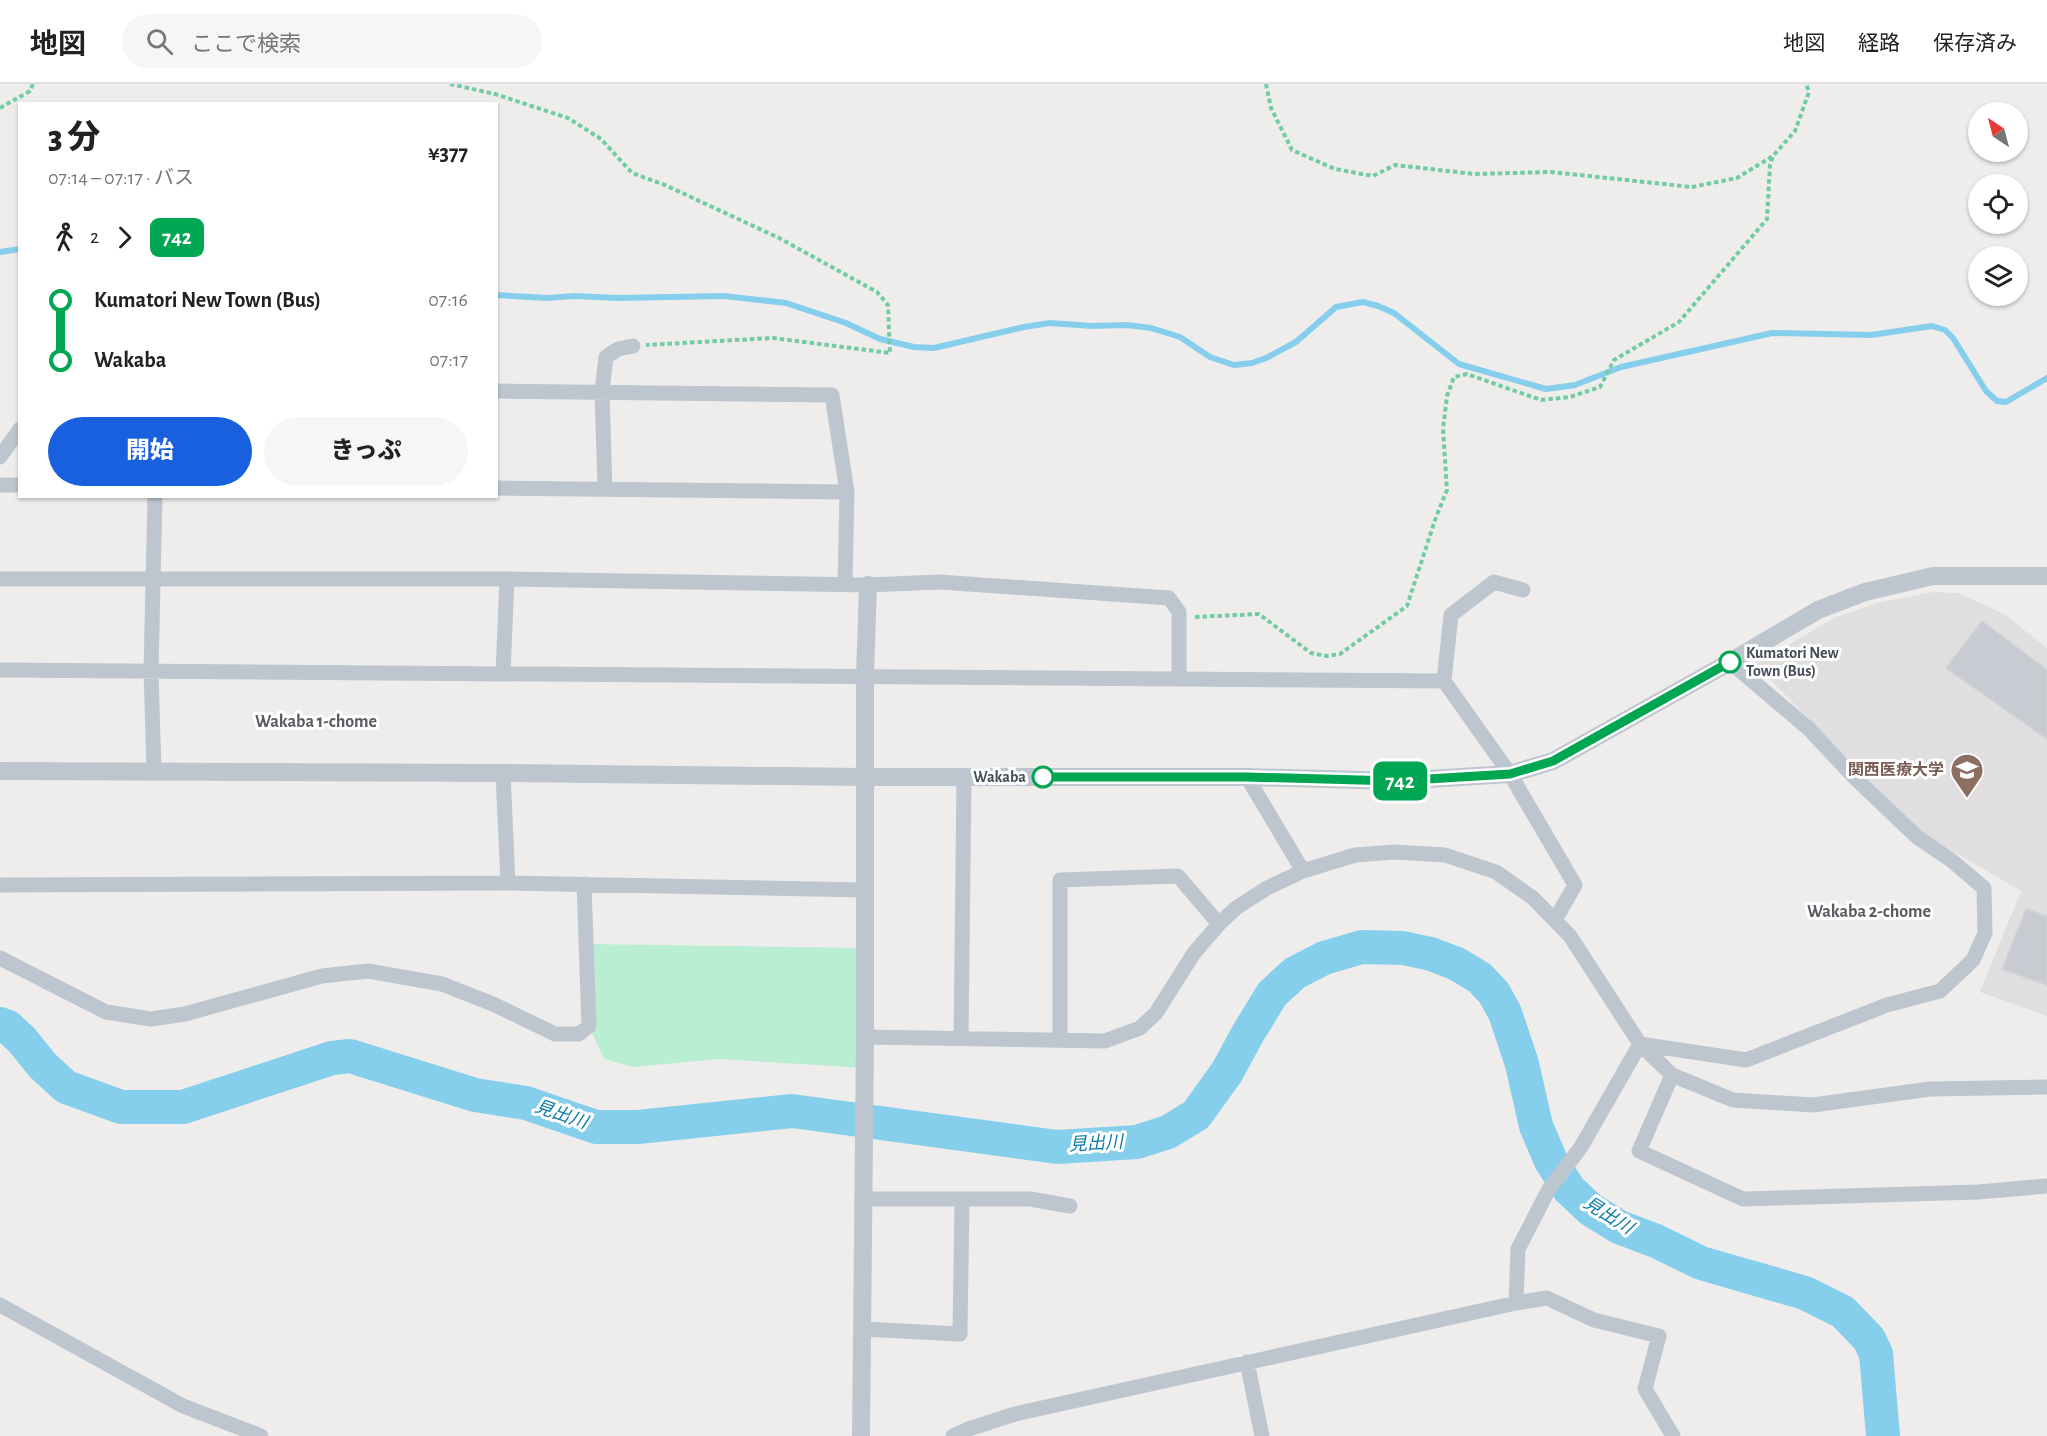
<!DOCTYPE html>
<html lang="ja">
<meta charset="utf-8">
<style>
body{margin:0;font-family:"Alegreya Sans","Noto Sans JP",sans-serif;background:#f6f6f6;color:#222;height:100vh;display:flex;flex-direction:column;font-size:22px;white-space:nowrap}
*{box-sizing:border-box;margin:0}
p{font-size:20px;color:#767676}
.icon{flex:none;width:33px;height:33px;fill:none;stroke:currentColor;stroke-width:2;stroke-linecap:round;stroke-linejoin:round}
.map{position:relative;flex:1;overflow:hidden}
.sheet{position:absolute;left:18px;top:18px;width:480px;height:396px;display:flex;flex-direction:column;background:#fff;border-radius:0px;box-shadow:0 2px 4px #0004}
.sheet>*{flex:none}
.badge{padding:0 12px;border-radius:9px;font-size:21px;line-height:39px}
.needle{width:39px;rotate:324deg}
.controls{position:absolute;left:1968px;top:18px;display:grid;gap:12px}
.controls a{display:grid;place-items:center;width:60px;height:60px;border-radius:50%;background:#fff;box-shadow:0 2px 4px #0004;font-size:30px}
.map>.badge{position:absolute;translate:-50% -50%;box-shadow:0 0 0 3px #fff}
.legs{display:flex;align-items:center;gap:9px;height:66px;padding:0 30px;font-size:20px}
.legs p{margin-inline-start:auto}
.head{display:flex;align-items:center;justify-content:space-between;height:102px;padding:0 30px}
h1{font-size:33px;font-weight:800;line-height:45px}
.primary-button{display:flex;gap:12px;margin-top:auto;padding:12px 30px}
.primary-button a{flex:1;height:69px;border-radius:36px;background:#1860de;color:#fff;font-size:24px;font-weight:800;line-height:69px;text-align:center}
.primary-button a+a{background:#f6f6f6;color:#222}
ul{padding:0 30px;list-style:none}
li{display:flex;align-items:center;gap:21px;height:60px;font-size:22px}
li i{display:grid;place-items:center;width:9px;height:100%;margin:0 8px;background:currentColor}
li i::after{content:'';width:15px;height:15px;margin:-8px;border:4px solid;border-radius:50%;background:#fff}
li p{margin-inline-start:auto}
li:first-child i{background:linear-gradient(#0000 50%,currentColor 0)}
li:last-child i{background:linear-gradient(currentColor 50%,#0000 0)}
header{display:flex;align-items:center;gap:36px;box-sizing:border-box;height:84px;padding:0 30px;background:#fff;border-bottom:2px solid #e0e0e0}
header strong{font-size:28px}
nav{display:flex;gap:33px;margin-inline-start:auto;font-size:21px}
.search{width:420px;height:54px;background:#f6f6f6;display:flex;align-items:center;gap:15px;box-sizing:border-box;padding:0 21px;border-radius:33px;color:#767676;font-size:22px}
.map>svg:first-child{display:block}
</style>
<header>
<strong>地図</strong>
<div class="search"><svg class="icon" aria-label="search" viewBox="0 0 24 24"><circle cx="10" cy="10" r="6"/><path d="M15 15l6 6"/></svg>ここで検索</div>
<nav><a>地図</a><a>経路</a><a>保存済み</a></nav>
</header>
<div class="map">
<svg width="2047" height="1352" viewBox="0 0 2047 1352">
<rect width="100%" height="100%" fill="#efedec"/>
<path fill="#e0dede" d="M1934,508L1958,509L2004,530L2047,564V932L1980,908L2021,807L1920,748L1755,580L1836,533L1880,518Z"/>
<path fill="#b9eed2" d="M587,860L865,864V984L719,975L633,983L604,975L589,942Z"/>
<g fill="none" stroke-linecap="round" stroke-linejoin="round">
<path stroke="#86cfec" stroke-width="6" d="M0,168L20,165
M496,211L546,214L575,212L618,214L724,212L786,219L846,239L880,255L914,263L934,264L1024,243L1050,239L1092,242L1127,241L1151,244L1180,253L1210,273L1234,281L1252,279L1266,274L1296,258L1336,223L1363,218L1378,222L1394,229L1459,280L1546,305L1575,301L1621,283L1772,249L1871,251L1932,242L1945,246L1953,254L1986,307L1997,317L2006,318L2047,294"/>
<path stroke="#86cfec" stroke-width="34" d="M0,940L8,943L22,956L43,982L66,1003L121,1023H183L332,974L350,972L475,1011L526,1019L596,1043H638L792,1027L1057,1063L1137,1058L1168,1048L1196,1031L1227,988L1247,951L1272,910L1295,889L1324,874L1362,863L1403,864L1431,870L1457,880L1480,894L1494,909L1505,929L1522,980L1536,1042L1551,1077L1569,1105L1590,1125L1619,1143L1656,1157L1701,1179L1805,1209L1843,1228L1869,1255L1876,1270L1883,1352"/>
</g>
<path fill="#c9cbd3" stroke="#d0d2d8" stroke-width="1.5" d="M1982,537L2047,586V655L1946,584Z
M2026,825L2047,832V901L2002,885Z"/>
<g fill="none" stroke-linecap="round" stroke-linejoin="round">
<path stroke="#71cca6" stroke-width="4" stroke-dasharray="4.5 3" stroke-linecap="butt" d="M450,0L495,10L568,34L601,55L632,89L665,101L779,154L877,208L888,221L890,269L773,254L646,261
M1266,0L1271,24L1292,66L1335,85L1373,92L1395,81L1474,90L1551,88L1692,103L1737,94L1773,72L1795,47L1809,8L1806,0
M0,24L30,7L33,0
M1195,533L1259,530L1311,569L1327,572L1340,570L1407,522L1436,433L1447,406L1443,345L1447,312L1454,293L1467,290L1541,316L1570,313L1600,303L1614,276L1679,238L1767,135L1770,81L1773,72"/>
<path stroke="#bdc6cf" stroke-width="15" d="M496,307L832,311L847,408L845,500
M0,373L20,345
M0,401H20
M496,404L847,408
M605,405L602,307L606,273L618,265L633,262
M0,495H507L868,501L939,498L1169,514L1179,528V594
M1523,506L1494,498L1451,531L1444,597L1510,690L1575,801L1555,836
M0,586L1444,597
M503,590L507,495
M154,687L151,587L155,412
M503,689L508,799
M1247,693L1303,787
M0,801L508,799L864,806
M0,874L106,928L151,935L185,930L322,892L368,887L442,900L493,920L555,950H579L589,942L584,800
M865,953L1105,957L1140,944L1156,929L1194,869L1219,840L1236,824L1267,804L1303,787L1355,771L1395,768L1445,771L1496,788L1533,814L1570,852L1640,960L1672,991L1733,1016L1813,1021L1930,1005L2047,1003
M961,955L964,693
M1060,956V796L1178,792L1219,840
M1640,960L1746,976L1887,921L1940,907L1973,876L1985,849L1984,804L1951,776L1917,753L1854,693L1809,645L1730,578
M1672,991L1639,1067L1743,1115L1978,1108L2047,1102
M863,1115H1030L1070,1122
M1516,1219L1518,1165L1549,1105L1581,1063L1640,960
M0,1221L183,1322L261,1352
M862,1245L960,1250L962,1115
M1247,1278L1262,1352
M953,1352L966,1346L1015,1330L1516,1219L1547,1214L1594,1236L1659,1252L1645,1305L1673,1352"/>
<path stroke="#bdc6cf" stroke-width="18" d="M0,687L503,689L865,693H1247L1395,697L1510,690L1553,677L1730,578L1818,526L1865,508L1933,492H2047
M861,1352L865,953V592L868,501"/>
</g>
<g fill="none" stroke-linecap="round" stroke-linejoin="round">
<g stroke="#fff" stroke-width="14">
<path id="line-1" d="M1043,693H1247L1395,697L1510,690L1553,677L1730,578"/>
</g>
<use href="#line-1" stroke="#00a651" stroke-width="9"/>
</g>
<defs>
<g id="university-pin" transform="scale(1.725)"><path d="M0 17L-7.5 6A9.5 9.5 0 1 1 7.5 6Z" fill="#8d6e63" stroke="#fff"/><path d="M0-5L7-2L0 1L-7-2ZM-4 1L0 2.5L4 1V4Q0 6-4 4Z" fill="#fff"/></g>
</defs>
<g fill-rule="evenodd">
<use href="#university-pin" x="1967" y="686"/>
</g>
<g fill="#fff" stroke="#00a651" stroke-width="3">
<circle cx="1730" cy="578" r="10"/>
<circle cx="1043" cy="693" r="10"/>
</g>
<g text-anchor="middle" dominant-baseline="central" stroke-width="6" stroke-linejoin="round" paint-order="stroke">
<g font-size="16" font-weight="bold" fill="#454e5a" stroke="#fff" text-anchor="start">
<text x="1746" y="569">Kumatori New<tspan x="1746" dy="18">Town (Bus)</tspan></text>
<text x="1026" y="693" text-anchor="end">Wakaba</text>
</g>
<g font-size="16" font-weight="bold" fill="#785e54" stroke="#fff" text-anchor="end">
<text x="1944" y="686">関西医療大学</text>
</g>
<g font-size="18" font-weight="bold" fill="#595c62" stroke="#fff">
<text x="316" y="638">Wakaba 1-chome</text>
<text x="1869" y="828">Wakaba 2-chome</text>
</g>
<g font-size="18" font-style="italic" fill="#0b7aa7" stroke="#fff">
<text transform="translate(561 1031) rotate(19)">見出川</text>
<text transform="translate(1096 1060) rotate(-3)">見出川</text>
<text transform="translate(1608 1132) rotate(32)">見出川</text>
</g>
</g>
</svg>
<div class="controls">
<a><svg class="needle" viewBox="-14 -14 28 28"><path d="M0-13l5 13h-10z" fill="#e53935"/><path d="M0 13l5-13h-10z" fill="#767676"/></svg></a>
<a><svg class="icon" aria-label="locate" viewBox="0 0 24 24"><circle cx="12" cy="12" r="6"/><path d="M12 2v4M12 18v4M2 12h4M18 12h4"/></svg></a>
<a><svg class="icon" aria-label="layers" viewBox="0 0 24 24"><path d="M12 4l9 5-9 5-9-5zM3 14l9 5 9-5"/></svg></a>
</div>
<b class="badge" style="left:1400px;top:697px;background:#00a651;color:#fff">742</b>
<section class="sheet">
<div class="head"><div><h1>3 分</h1><p>07:14 – 07:17 · バス</p></div><b>¥377</b></div>
<div class="legs"><svg class="icon" aria-label="walk" viewBox="0 0 24 24"><circle cx="13" cy="4" r="2"/><path d="M13 8l-2 6 4 7M11 14l-3 7M7 12l3-4h3l4 4"/></svg>2<svg class="icon" aria-label="forward" viewBox="0 0 24 24"><path d="M9 5l7 7-7 7"/></svg><b class="badge" style="background:#00a651;color:#fff">742</b></div>
<ul>
<li><i style="color:#00a651"></i><b>Kumatori New Town (Bus)</b><p>07:16</p></li>
<li><i style="color:#00a651"></i><b>Wakaba</b><p>07:17</p></li>
</ul>
<div class="primary-button"><a>開始</a><a>きっぷ</a></div>
</section>
</div>
